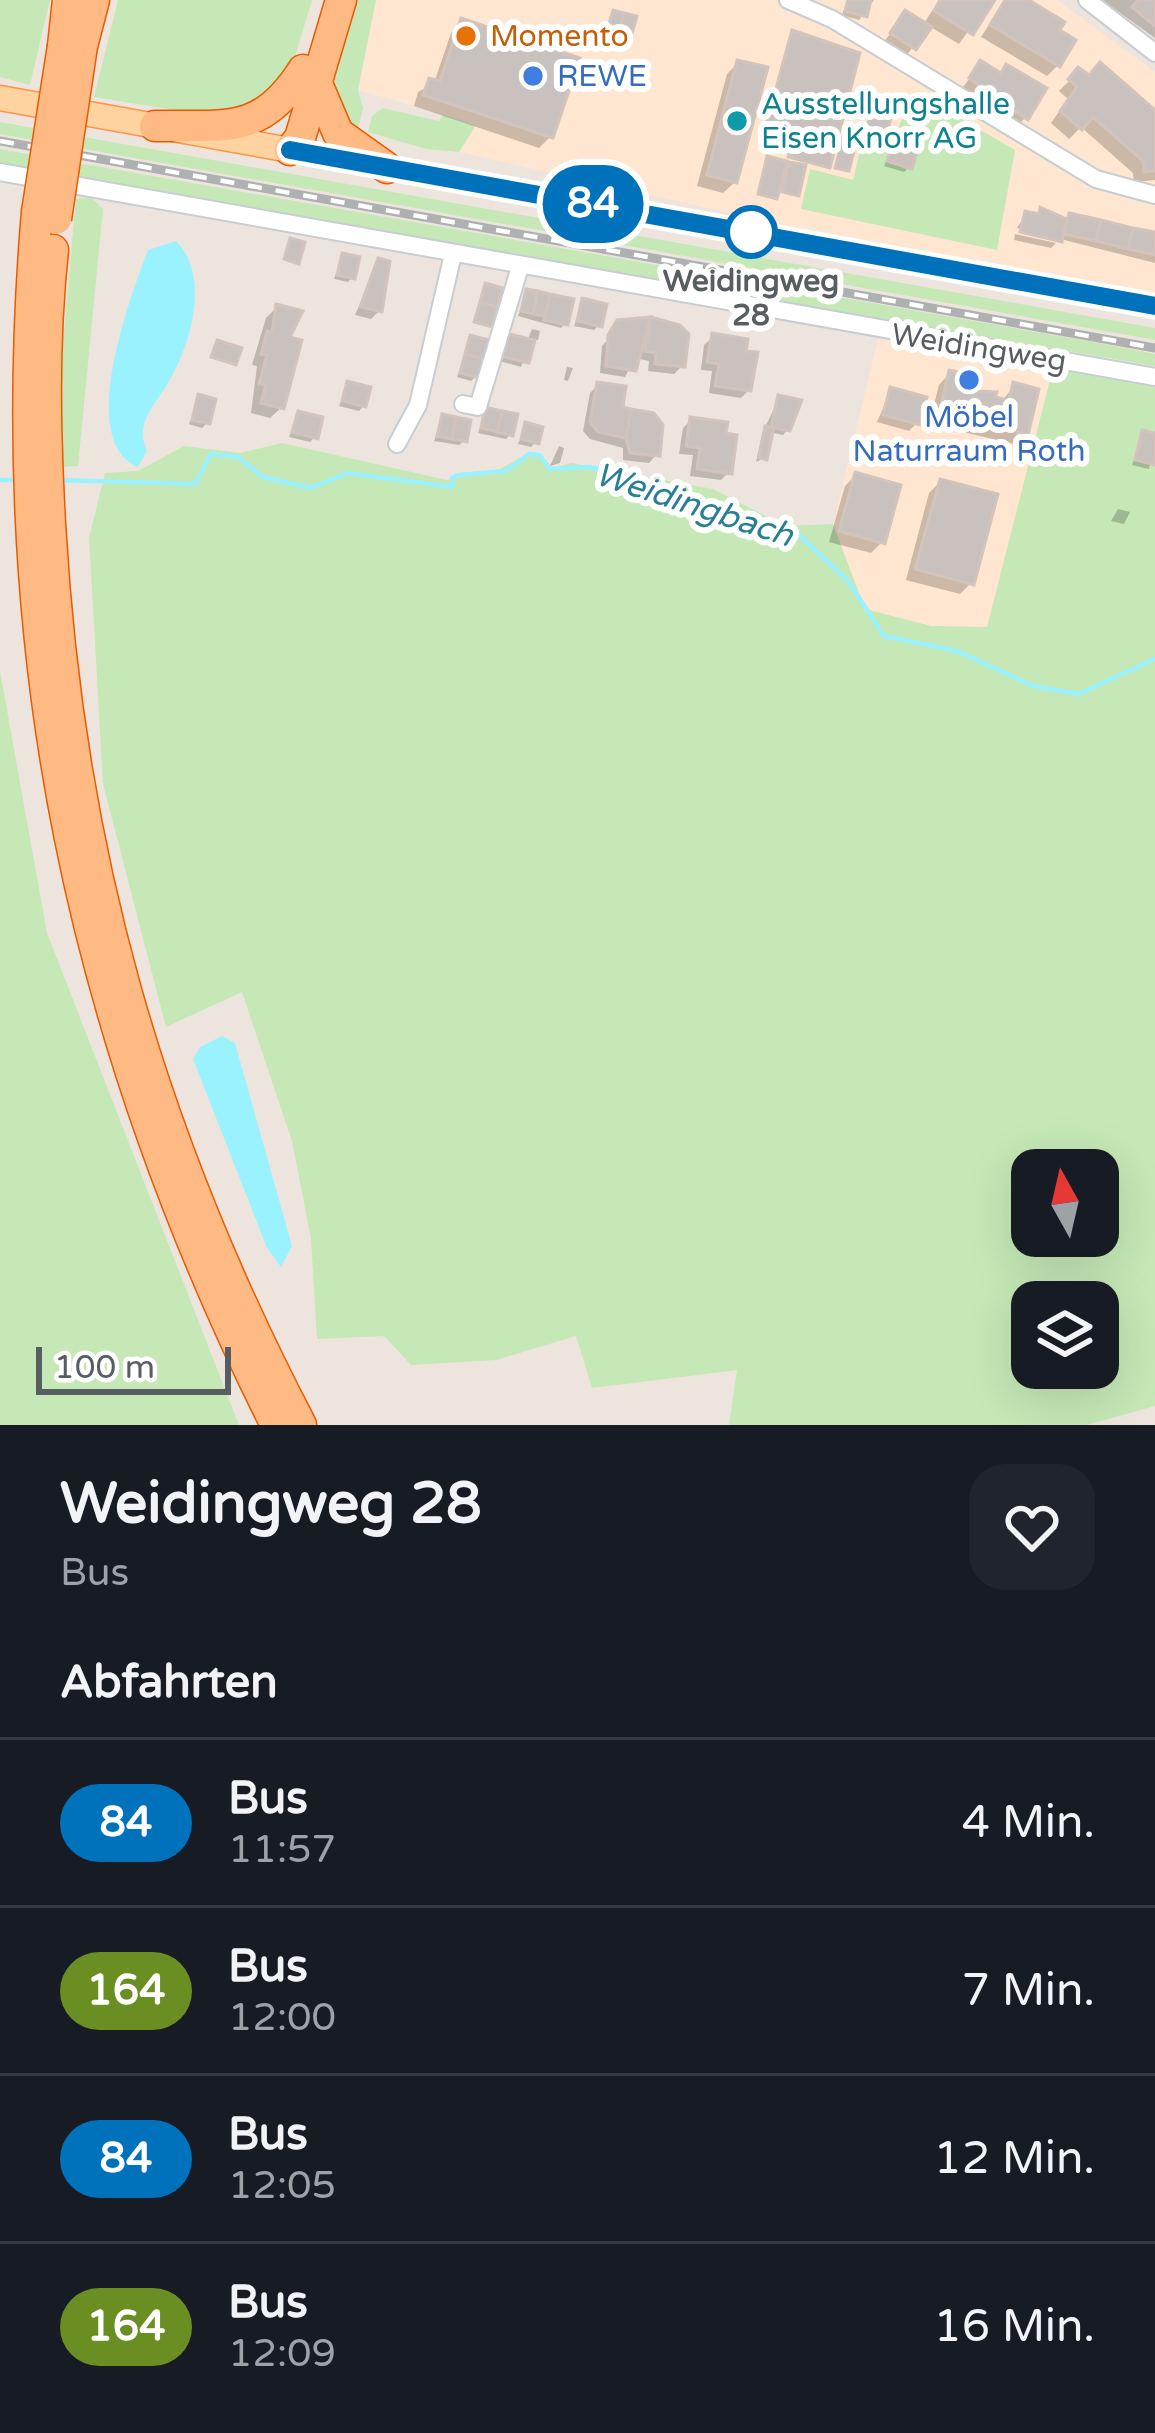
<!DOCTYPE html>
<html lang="de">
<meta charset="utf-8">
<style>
body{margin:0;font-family:"Varela Round",sans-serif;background:#20242c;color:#f1f3f6;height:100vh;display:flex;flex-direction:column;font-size:45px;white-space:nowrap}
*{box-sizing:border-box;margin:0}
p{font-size:39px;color:#9ea1a6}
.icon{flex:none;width:66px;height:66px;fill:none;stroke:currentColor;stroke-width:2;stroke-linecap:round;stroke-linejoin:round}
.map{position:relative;height:1425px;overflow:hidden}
.side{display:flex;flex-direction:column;background:#171b24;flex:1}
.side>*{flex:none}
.badge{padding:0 24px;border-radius:39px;font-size:42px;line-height:78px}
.needle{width:78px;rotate:352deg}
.buttons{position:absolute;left:1011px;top:1149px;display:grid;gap:24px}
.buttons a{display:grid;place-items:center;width:108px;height:108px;border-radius:24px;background:#171b24;box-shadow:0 12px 48px #0002;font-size:60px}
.scale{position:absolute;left:36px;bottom:30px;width:195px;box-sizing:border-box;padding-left:12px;border:6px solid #575e61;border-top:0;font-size:33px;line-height:42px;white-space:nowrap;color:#575e61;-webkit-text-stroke:9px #fff;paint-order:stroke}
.map>.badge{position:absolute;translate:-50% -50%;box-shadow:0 0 0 6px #fff}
h2{padding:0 60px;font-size:45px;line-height:108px}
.round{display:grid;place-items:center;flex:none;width:126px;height:126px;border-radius:36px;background:#20242c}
.summary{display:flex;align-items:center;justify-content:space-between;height:204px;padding:0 60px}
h1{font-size:57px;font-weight:700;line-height:90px}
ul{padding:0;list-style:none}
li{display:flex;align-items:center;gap:36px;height:168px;padding:0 60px;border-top:3px solid #363941}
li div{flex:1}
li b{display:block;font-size:45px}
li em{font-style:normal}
li .badge{min-width:132px;font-weight:700;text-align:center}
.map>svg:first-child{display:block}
</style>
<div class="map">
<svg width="1155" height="1425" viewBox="0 0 1155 1425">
<rect width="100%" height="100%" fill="#ede5dd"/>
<path fill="#ffe6d0" d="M376,0H1057L1155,72V296L852,241L459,152L471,135L468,121L358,90Z
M878,339L1053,368L988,627L931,626L865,609L833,525Z"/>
<path fill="#c5e8b6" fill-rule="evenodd" d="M0,0H50L30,85L0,77Z
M118,0H312L288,80L261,110L187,112L94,97Z
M352,0H376L358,90L363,108L357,132C314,91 339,52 352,0Z
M915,92L1015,150L997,250L801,209L810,169L853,180L863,139L893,138Z
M383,108L439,121L443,115L475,126L459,152L426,149L368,132L372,116Z
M0,122L1155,328V340L0,134Z
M0,149L1104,344L1155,354V366L0,166Z
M91,197L103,209L78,466L61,467L59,385L76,199Z
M1053,368L1155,387V1406L1087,1425H729L737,1370L592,1388L576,1336L496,1360L411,1365L384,1336L317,1339L311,1239L292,1141L242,992L166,1027L103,784L89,538L105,473L138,471L184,446L240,453L282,443L447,480L500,469L529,453L541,454L552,468L571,463L713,489L785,526L833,524L865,609L931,626L987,627ZM1032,1170H1098V1236H1032ZM1032,1302H1098V1368H1032Z
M0,671L47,933L239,1425H0Z"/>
<path fill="#9bf2ff" d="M176,241C211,275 191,345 168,383C155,405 134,424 147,451L138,467C75,441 131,295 148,250Z
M222,1036L235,1043L292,1246L281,1267L267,1248L193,1059L200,1047Z"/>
<path fill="#0003" d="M847,0H874L859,20L842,15Z
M939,0H991L959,44L929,26L906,56L884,42L905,13L923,25Z
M1005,0H1023L1056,31L1058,65L1047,76L981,37Z
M1102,0H1155V38Z
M613,14L627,43L622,48L602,43Z
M462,21L550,137L539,148L414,106L418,92L434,83L451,33Z
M738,63L735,182L723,193L697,186L727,74Z
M981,64L1025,118L1017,126L963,87Z
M1079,71L1155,114V180L1134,182L1133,173L1081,127L1069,139L1051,123L1068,99L1059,91Z
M872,112L884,135L880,140L863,136Z
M893,147L909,167L904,172L884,166Z
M1041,211L1065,221L1070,216L1155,236V263L1017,228L1026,214Z
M1015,234L1056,243L1051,248L1014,240Z
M343,256L353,277L348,282L334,279Z
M379,261V311L371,319L355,315Z
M527,292L565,323L561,328L518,316Z
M583,302L599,325L594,330L574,326Z
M277,307L286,339L282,407L270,418L251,413L257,366L252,365L266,318Z
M624,321H662L682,366L674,374L648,371L649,361L635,358L625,377L600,373L602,346Z
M532,329L540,331L538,340H531L521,367L496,360L506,336L527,341Z
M713,337L749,390L741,398L709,393L712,371L701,370L704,345Z
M471,339L476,376L471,381L457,377Z
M567,367L573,368L568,381L564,380Z
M950,373L969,394L1002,401L1014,386L1026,433L1014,444L929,424L939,385Z
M348,384L363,406L359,411L339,406Z
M598,385L657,454L649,463L623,460V448L590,439L583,431L590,393Z
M891,390L917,423L909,431L877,422Z
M199,398L207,423L202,428L189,424Z
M779,398L798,403L795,419L783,435L770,432L765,458L756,462L762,434Z
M486,410L511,434L506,439L478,433Z
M299,414L315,437L310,442L289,437Z
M443,418L464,441L459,445L434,441Z
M691,420L729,472L721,480L690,476L693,455L679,454L683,428Z
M526,425L536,442L531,447L518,444Z
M1143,433L1155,436L1149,469L1132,465Z
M559,446L564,448L560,463L550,466Z
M856,475L882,542L871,553L829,542L845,486Z
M940,482L971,583L960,594L906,580L929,493Z
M1118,509L1130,512L1124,524L1111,521Z"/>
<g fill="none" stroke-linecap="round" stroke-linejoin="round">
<path stroke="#9bf2ff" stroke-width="4.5" d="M0,480H18
M60,480L195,484L211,454L238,457L263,477L310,488L348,473L452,487V478L458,475L506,471L529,454L539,455L550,469L590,467L796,532L848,581L884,636L957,651L1033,686L1078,694L1155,659"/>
</g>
<path fill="#c9c1bd" stroke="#d2c4bc" stroke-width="3" d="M848,0H871L867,17L845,11Z
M940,0H995L973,35L934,11Z
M1005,0H1029L1065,22L1060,30L1076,40L1060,67L990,25Z
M1138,0H1155V26L1132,7Z
M613,10L624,13L617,41L605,38Z
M905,10L932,27L916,50L890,33Z
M624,13L637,16L629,44L617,41Z
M461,18L580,58L553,138L423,95L429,78L440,81Z
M792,30L860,53L830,168L788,157L795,128L767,121Z
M737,60L768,67L737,183L707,175Z
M980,60L1001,73L1006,64L1047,88L1028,120L969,78Z
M1100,62L1155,110V171L1144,172L1143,161L1093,117L1082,130L1060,111L1077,87L1068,79L1078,67L1089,75Z
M871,109L892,113L887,136L866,132Z
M845,129L859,132L849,171L835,168Z
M893,144L917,152L912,169L887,161Z
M767,156L787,161L777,199L758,194Z
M789,162L806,165L799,196L782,192Z
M1040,207L1067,219L1062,242L1020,232L1025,211L1039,214Z
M1069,213L1101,220L1096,241L1064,234Z
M1101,220L1133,228L1128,249L1096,241Z
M1133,228L1155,232V255L1128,249Z
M290,238L305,242L299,264L284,259Z
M342,253L360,257L355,279L337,275Z
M378,258L390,261L382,312L360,307Z
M485,283L503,288L497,307L480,302Z
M526,289L538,291L533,314L521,311Z
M538,291L550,294L545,316L533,314Z
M550,294L574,299L568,325L544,320Z
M582,298L607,304L602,327L577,321Z
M480,302L497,307L492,327L474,322Z
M276,304L303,311L290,337L302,340L284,409L261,403L266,385L259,384L267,355L261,354L267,331L272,333Z
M651,317L680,325L689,334L685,367L655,364L656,353L645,351Z
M651,317L636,371L606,366L608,335L617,320Z
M505,333L535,340L529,363L499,356Z
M712,333L748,339L746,351L758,352L751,391L715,386L719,364L707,362Z
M470,335L489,340L484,359L465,354Z
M217,340L242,348L236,365L211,357Z
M465,354L484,359L479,378L460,373Z
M949,370L977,376L973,391L997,392L995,397L1009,400L1013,382L1039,389L1028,435L939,413Z
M347,381L371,387L366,407L342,401Z
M597,382L626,386L623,407L631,409L626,438L598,432L590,422Z
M890,387L927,397L920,425L883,415Z
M198,394L216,399L210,424L192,420Z
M778,395L802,400L790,431L771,427Z
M485,407L502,411L497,432L481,428Z
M631,409L654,413L663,425L660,456L630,453L626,438Z
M298,411L323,417L318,439L292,432Z
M502,411L518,414L513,436L497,432Z
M442,414L456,417L452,439L437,436Z
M456,417L471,420L467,442L452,439Z
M690,417L728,422L726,433L737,435L732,474L697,469L700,448L686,446Z
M525,422L543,427L539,444L521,439Z
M765,426L774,428L767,460L759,458Z
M1142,430L1155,433V465L1135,460Z
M855,472L901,485L885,544L839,531Z
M940,479L998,494L974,585L915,569Z"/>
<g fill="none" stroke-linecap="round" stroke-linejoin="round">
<g stroke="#c7cdd0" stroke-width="20">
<path id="minor" d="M788,0L832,19L1096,179L1155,195
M1087,0L1155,53
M0,172L1155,377
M463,404L478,407L520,267
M397,444L418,405L453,254"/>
</g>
<g stroke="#c4cccf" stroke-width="24">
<path id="secondary" d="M290,150L1155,306"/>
</g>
<g stroke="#ff9244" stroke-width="27">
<path id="primary" d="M0,98L290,150"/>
</g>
<g stroke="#ea5a00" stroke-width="33">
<path id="motorway" d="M63,46L68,0
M82,46L94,0
M318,86L338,133L387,168
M155,126C226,125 261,136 303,70
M290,150L300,138L341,0
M37,212C0,647 81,1037 276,1425
M53,250C43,341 45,432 50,523C68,851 149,1134 301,1425"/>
</g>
<use href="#minor" stroke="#fff" stroke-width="16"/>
<use href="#secondary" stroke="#fff" stroke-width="21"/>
<use href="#primary" stroke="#ffd3a0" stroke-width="24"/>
<use href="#motorway" stroke="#ffb982" stroke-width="30"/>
<g stroke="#afb0b1" stroke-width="9">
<path id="rail" d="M0,141L1155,348"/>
</g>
<use href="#rail" stroke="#fff" stroke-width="4.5" stroke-dasharray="14" stroke-linecap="butt"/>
<g stroke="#ea5a00" stroke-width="33" stroke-linecap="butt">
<path id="motorway-bridge" d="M37,212L63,46
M56,219L82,46"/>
</g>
<use href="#motorway-bridge" stroke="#ffb982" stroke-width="30"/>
</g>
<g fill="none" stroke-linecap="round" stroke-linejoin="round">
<g stroke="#fff" stroke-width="27">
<path id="line" d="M290,150L1155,306"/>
</g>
<use href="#line" stroke="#0072bc" stroke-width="18"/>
</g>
<circle fill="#e8710a" stroke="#fff" stroke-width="4.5" cx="466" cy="36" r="12"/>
<g fill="#3f7fe0" stroke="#fff" stroke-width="4.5">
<circle cx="533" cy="76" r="12"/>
<circle cx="969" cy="380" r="12"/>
</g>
<circle fill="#0f9aa8" stroke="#fff" stroke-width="4.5" cx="737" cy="121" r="12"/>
<circle fill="#fff" stroke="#0072bc" stroke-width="6" cx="751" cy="232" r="24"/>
<g text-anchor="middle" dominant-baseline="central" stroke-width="12" stroke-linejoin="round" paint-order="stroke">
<g font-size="30" fill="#c56008" stroke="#fff" text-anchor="start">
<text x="490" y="36">Momento</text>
</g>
<g font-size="30" fill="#366cbe" stroke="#fff" text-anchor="start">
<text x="557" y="76">REWE</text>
<text x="969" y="417" text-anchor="middle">Möbel<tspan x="969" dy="34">Naturraum Roth</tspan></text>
</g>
<g font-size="30" fill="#0d838f" stroke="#fff" text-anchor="start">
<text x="761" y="104">Ausstellungshalle<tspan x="761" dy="34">Eisen Knorr AG</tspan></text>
</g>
<g font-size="30" font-weight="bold" fill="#575e61" stroke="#fff">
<text x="751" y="281">Weidingweg<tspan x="751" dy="34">28</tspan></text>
</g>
<g font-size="30" fill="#575e61" stroke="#fff">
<text transform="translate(979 348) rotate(9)">Weidingweg</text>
</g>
<g font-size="33" font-style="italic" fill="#287e95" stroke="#fff">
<text transform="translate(694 505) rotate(18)">Weidingbach</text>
</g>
</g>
</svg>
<div class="buttons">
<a><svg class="needle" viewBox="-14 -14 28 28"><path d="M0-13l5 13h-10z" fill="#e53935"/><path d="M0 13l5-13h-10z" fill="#9ea1a6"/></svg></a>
<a><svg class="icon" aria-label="layers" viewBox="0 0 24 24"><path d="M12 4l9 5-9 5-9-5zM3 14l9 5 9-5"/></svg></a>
</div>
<div class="scale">100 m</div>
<b class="badge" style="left:593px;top:204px;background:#0072bc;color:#fff">84</b>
</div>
<section class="side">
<div class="summary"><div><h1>Weidingweg 28</h1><p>Bus</p></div><a class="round"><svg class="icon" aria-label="heart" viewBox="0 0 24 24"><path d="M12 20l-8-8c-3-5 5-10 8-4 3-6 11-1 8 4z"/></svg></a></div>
<h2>Abfahrten</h2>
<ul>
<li><span class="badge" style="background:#0072bc;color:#fff">84</span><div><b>Bus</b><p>11:57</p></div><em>4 Min.</em></li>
<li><span class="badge" style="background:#6b8e23;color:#fff">164</span><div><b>Bus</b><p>12:00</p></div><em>7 Min.</em></li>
<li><span class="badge" style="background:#0072bc;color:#fff">84</span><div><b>Bus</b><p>12:05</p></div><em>12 Min.</em></li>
<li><span class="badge" style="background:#6b8e23;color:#fff">164</span><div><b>Bus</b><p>12:09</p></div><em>16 Min.</em></li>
</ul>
</section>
